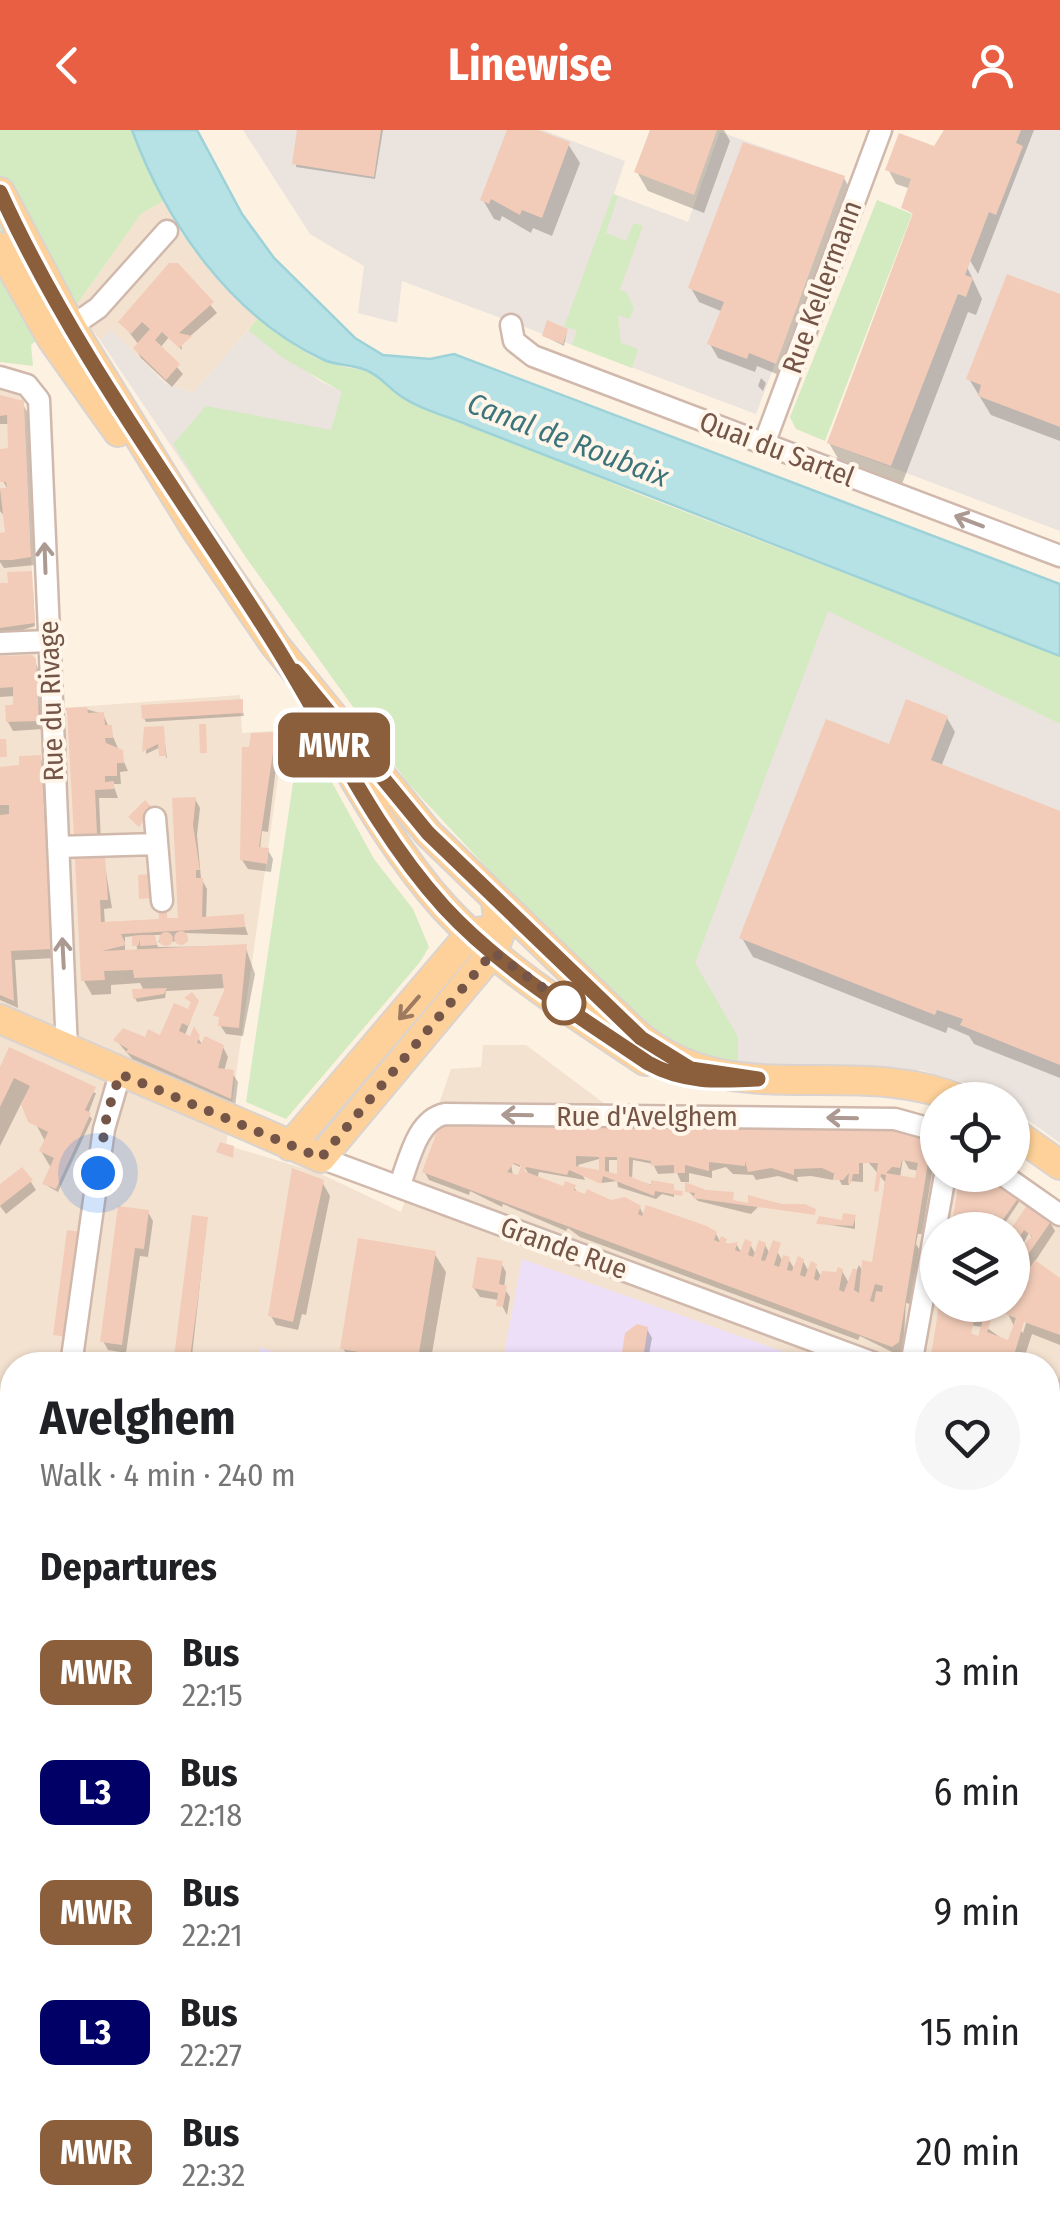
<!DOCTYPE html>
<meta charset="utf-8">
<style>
body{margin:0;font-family:"Fira Sans Condensed",sans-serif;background:#f6f6f6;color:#202124;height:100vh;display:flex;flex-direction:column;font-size:38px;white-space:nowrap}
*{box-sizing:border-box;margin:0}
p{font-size:32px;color:#757577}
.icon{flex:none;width:55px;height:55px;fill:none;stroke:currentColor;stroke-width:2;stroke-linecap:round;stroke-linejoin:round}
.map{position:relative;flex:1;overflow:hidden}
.panel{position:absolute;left:0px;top:1222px;width:1060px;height:882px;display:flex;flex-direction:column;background:#fff;border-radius:40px 40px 0 0;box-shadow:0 2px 8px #0004}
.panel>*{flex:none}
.badge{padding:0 20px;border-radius:15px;font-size:35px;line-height:65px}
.fabs{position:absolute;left:920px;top:952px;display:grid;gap:20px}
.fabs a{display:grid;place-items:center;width:110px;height:110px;border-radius:50%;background:#fff;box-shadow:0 2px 8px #0004;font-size:50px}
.you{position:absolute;width:50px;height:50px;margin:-25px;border:8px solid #fff;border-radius:50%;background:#1a73e8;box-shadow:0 0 0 15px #1a73e833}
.map>.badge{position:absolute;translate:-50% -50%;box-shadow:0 0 0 5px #fff}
h2{padding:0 40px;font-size:38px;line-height:90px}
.round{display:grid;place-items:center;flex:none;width:105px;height:105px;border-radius:52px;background:#f6f6f6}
.overview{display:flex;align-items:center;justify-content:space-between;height:170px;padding:0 40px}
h1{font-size:48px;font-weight:700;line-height:75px}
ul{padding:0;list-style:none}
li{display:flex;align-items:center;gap:30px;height:120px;padding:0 40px}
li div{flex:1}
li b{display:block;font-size:38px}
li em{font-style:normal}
li .badge{min-width:110px;font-weight:700;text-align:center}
header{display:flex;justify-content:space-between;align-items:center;height:130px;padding:0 40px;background:#e95f44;color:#fff;font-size:45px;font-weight:700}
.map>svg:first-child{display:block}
</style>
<header><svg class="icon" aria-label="back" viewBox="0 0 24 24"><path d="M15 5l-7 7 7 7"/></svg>Linewise<svg class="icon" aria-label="person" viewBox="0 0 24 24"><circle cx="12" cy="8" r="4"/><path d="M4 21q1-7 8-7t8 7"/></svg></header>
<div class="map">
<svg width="1060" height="2103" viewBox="0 0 1060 2103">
<rect width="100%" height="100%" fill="#fdf1e2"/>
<path fill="#f4e2d0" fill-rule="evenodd" d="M163,71L182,104L259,187L193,263L166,253L111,201L100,210L75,177L141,84Z
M0,259H12L24,269L38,575L62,578L240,565L242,603L285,600L226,1015L319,1043L401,1082L451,939L481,937L483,915H526L609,977L937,993L938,1045H1012L1013,1040L1060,1071V2093H1013L1048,2092V1235H12V1439L0,1436ZM938,1100H1012V1175H938Z
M657,2092L861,2093L862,2103H656Z"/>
<path fill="#ebe3dd" d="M243,0H543L625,31L614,64L688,92L720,2L845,46L756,284L402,151L397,193L358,183L364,136L310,104Z
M944,0H1060V401L827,313Z
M111,200L165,253L193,263L248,200L320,251L408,294L828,480L1060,594V1013L1013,979L1012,970H1000L986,959L921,940L738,937L407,652L245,426L100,210Z
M0,1436L12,1439V2092L655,2093L654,2103H0Z"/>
<path fill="#eedff9" d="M522,1129L821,1235H502Z
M260,1217L309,1235H257Z"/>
<path fill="#d4eac0" d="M0,0H132L163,71L141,84L75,177L31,215L33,236L0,232Z
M613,64L618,66L606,103L626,111L634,93L643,96L620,159L627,163L634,179L629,189L618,185L621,213L638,219L632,238L572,215L577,200L564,197Z
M877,70L912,84L825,311L796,299L790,287Z
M259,187C276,202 305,225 326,232C356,242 375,235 397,264L641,365L1060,526V594L828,481L695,833L738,907V937L694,926L648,899L514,767L407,652L245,426L173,314L206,276L331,300L342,262L283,228L248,200Z
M311,614L374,729L413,779L429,817L420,832L286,989L246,972L294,646Z
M53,2092H126V2093L125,2103H51Z
M1013,2092L1016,2095L944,2103H862L861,2093Z"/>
<path fill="#b6e2e6" stroke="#9cd2d8" stroke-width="2.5" d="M132,0H197L242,84L274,128L355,208L383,225L430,229L454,224L1060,454V526L468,295C447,286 416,278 398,264C387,256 381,247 368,241C354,234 337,236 324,230C230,186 167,94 132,0Z"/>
<path fill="#0003" fill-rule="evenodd" d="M299,0H383L375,49L296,37Z
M509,0H531L568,14L580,33L552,106L533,98L531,103L502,86L500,91L494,89L483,70Z
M653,0H724L730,11L704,83L648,61L637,42Z
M947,0H1034L978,144L965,122L961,124L982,169L976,185L968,182L902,354L840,332L829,313L915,85L904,78L911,59L896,54L888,39L934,19Z
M844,48L852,63L784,247L757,236L755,242L718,228L710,214L723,182L699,172L691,158Z
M177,135L217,183L181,214L182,220L169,207L160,218L183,244L172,257L141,228L136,219L139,215L121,192Z
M1060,166V311L991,285L969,249Z
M567,201L564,216L544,206Z
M761,248L766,253L763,261L758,256Z
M0,268L22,273L28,283L35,435L4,438L0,432V407L16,400L0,381V360H8L3,351L10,321L9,294H0Z
M0,456L33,458L35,496L0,507Z
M0,529L34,530L39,540L43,599L13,601L8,592L15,566L0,567Z
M241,572L244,586L146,592L144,588Z
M86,579L103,584L128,641L120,642L121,654H113L118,668H99L101,713L82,714L76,705Z
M947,588L955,602L941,637L1060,683V948L974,914L969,906L948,897L946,903L753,827L742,808L890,617Z
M163,598L167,629L161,617L146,624L147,599Z
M275,604L277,630L268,702L262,701L260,719L268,720L273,729L271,742L248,739L242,730Z
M40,628L45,637L55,828L15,830L18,878L0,870V640L19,639Z
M195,669L200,678L197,705L201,748L207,759L206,789L242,787L248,805L184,803L188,811L158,812L163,805H153L158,817L245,816L255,844L243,906L226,904L220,895L226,858L166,861L165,868L137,872L135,868L144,861L140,853L111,855V864L92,865L84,851L104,730L112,778L104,779L105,795L162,791L165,780L168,791L181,790ZM134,806L138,822L125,823V807Z
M197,873L185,905L198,908L203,916L223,917L228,927L224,941L232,943L238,952L235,977L134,931L116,910L162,908Z
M0,943L96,963L88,984L92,989L58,1062L44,1054L51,1038L41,1021L46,1013L23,970L0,1016Z
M440,998L929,1015L935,1025L922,1104H918L916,1114L919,1119L910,1174L906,1173L903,1222L898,1225L860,1206L858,1210L580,1107L568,1098L566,1101L503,1074L502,1077L470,1061L469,1065L429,1050L424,1041ZM863,1026L885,1052L874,1135L863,1142L859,1135L850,1155L842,1141L822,1148L815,1136L809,1142L803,1131L795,1140L789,1130L783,1132L777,1121L770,1124L765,1115L756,1125L750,1114L742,1124L737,1115L721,1113L716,1104L644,1086L640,1078L601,1074L579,1065L574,1057L565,1059L537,1049L539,1042L585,1050L578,1035L599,1029L601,1043L595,1042L602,1053L617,1051L618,1057L656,1069L662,1064L674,1067V1060L632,1050L633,1030L653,1034L658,1044L677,1043L681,1052H689V1043L712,1048V1041L726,1037L733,1044L753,1045L756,1050L778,1046L798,1052L797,1047L811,1046L833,1050L835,1042L842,1055H849V1051L863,1052ZM903,1028L909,1039L919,1041L916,1051L900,1048ZM520,1030L530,1046H513L511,1033L520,1037ZM609,1030H619V1047L609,1045Z
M963,1045H983L1017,1069L1019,1072L1005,1093L997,1087L998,1100H954Z
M31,1052L36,1060L6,1084L0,1076V1057Z
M322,1052L330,1066L306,1185L302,1184L298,1200L276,1195L271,1186Z
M688,1061L732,1064L734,1073H758L757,1078L751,1084L698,1071Z
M121,1079L148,1082L153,1091L148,1127L140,1126L126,1223L108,1220L103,1211Z
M855,1088V1099L819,1093H844Z
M207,1090L191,1235H176Z
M1050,1092L1055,1101L1034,1133L1060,1153V1215L1032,1204L1022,1235H939L933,1225L942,1175H982V1194L1009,1214L1015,1198L1008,1184L1027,1145L1012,1142V1101ZM1029,1103L1033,1110L1024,1122L1022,1116ZM1030,1180L1023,1203L1019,1199ZM969,1195L983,1197L977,1212L964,1215Z
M434,1123L446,1142L430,1235H352L343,1218Z
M501,1133L506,1142L504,1158L510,1167L507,1185L499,1170L480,1167L474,1158Z
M989,1175H1000L997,1183L991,1182Z
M647,1199L652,1208L647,1235H622Z
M0,1491L12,1506L6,1570L12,1571V2092H43L41,2103H0Z
M1048,1655L1060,1666V1762L1053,1770L1048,1766V1696L1054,1697L1048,1692Z
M1048,1821L1060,1832V1876L1048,1865Z
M1048,1900L1060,1911V1922L1057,1918L1052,1924L1060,1931V2058L1048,2073V1954L1056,1944L1048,1935L1052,1921L1048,1917Z
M160,2092H396L401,2101L163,2103Z
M572,2092H718L717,2098L685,2093L684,2097L674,2096V2103H594L575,2098Z
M1007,2092H1032L1023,2103Z"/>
<path fill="#f2ccb9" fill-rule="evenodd" d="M297,0H381L374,47L292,34Z
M507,0H538L570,12L542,88L522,80L520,85L491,69L489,74L480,70Z
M650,0H717L694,65L634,42Z
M944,0H1021L1016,13L1023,16L996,85L989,82L965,145L973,148L966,167L958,164L891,336L827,313L913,83L901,78L911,49L885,40L899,3L934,16Z
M743,12L845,46L776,234L749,223L747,229L707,214L724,172L688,158Z
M169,133H178L214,172L179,203L192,206L179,218L162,202L155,210L180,234L166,250L133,218L150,199L142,192L131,204L118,192Z
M1007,144L1060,164V297L978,266L981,255L966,249Z
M547,190L568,199L563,214L542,206Z
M0,265L24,271L31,427L12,430H0V403L5,402L0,358H7L6,352H0V319L8,318L7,285L0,286Z
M32,441L35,493L0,498V453H8L7,442Z
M32,525L36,529L39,591L6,592L5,575H13V557L0,558V526Z
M243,569V583L142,589L141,575Z
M906,569L948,586L931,630L1060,681V935L960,895L963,889L937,880L935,885L739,808L826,589L889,614Z
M87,577L88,583L104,582L105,595H112L113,608H105L106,613L123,620L124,633H117V646H105V652L114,651V659L95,660L97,704L74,706L67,581L62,578Z
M199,594H206L207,623H200Z
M164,596L166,626H159L158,614L142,622L144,597Z
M276,602L259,717L269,718L267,734L240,730L242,617H249L251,603Z
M0,609H6L7,627H0Z
M41,625L52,819L11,821L14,871L0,865V685L9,684V675H0V637L19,635V626Z
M196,667L193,695L200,740H196V748H203L202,787L244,784L245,797L121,804L126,815L102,821L247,814L239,898L218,896L219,887L213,886L224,861L222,844L134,848L133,840L104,841L105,850L81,851L75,729L105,727L108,770H100L101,792L159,789L158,778H167V788H178L172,668Z
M145,670L153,678L139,697L128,687Z
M153,744L154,768L139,769L138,745Z
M174 808a7 7 0 1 1 14 0a7 7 0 1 1-14 0Z
M159 809a7 7 0 1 1 14 0a7 7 0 1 1-14 0Z
M140,805H155L157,815L140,816V810L138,816H132V806Z
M167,858L164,864L133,869L132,859Z
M192,862L199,871L188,896L182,893L179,901L190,906L194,896L200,906L197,913L201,914L205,906L224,915L218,938L234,940L231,969L126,922L128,919L113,910L123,898L145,907L148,899L160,905L174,873L188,879L191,872L184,868Z
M9,917L96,957L85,980L91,983L56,1059L42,1054L54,1028L39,1021L48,1002L28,992L21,974L30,956L14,948L0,977V937Z
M439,996L893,1000L926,1007L931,1014L899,1212L892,1217L422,1042ZM576,1026L599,1027V1040L576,1036ZM605,1027H617V1044L605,1041ZM629,1027L651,1031V1036L674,1035V1043H685V1035L709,1041V1032L745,1036V1031L748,1042L771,1038L794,1045V1039L822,1038L835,1044L834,1050H843L849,1043L848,1053L851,1054L853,1044H859V1033H878L874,1061L878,1062L881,1044L886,1045L872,1132L862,1130L859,1163L854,1160L857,1140L853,1138L844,1162L839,1160L843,1139L838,1137L836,1142L822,1141L818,1151L814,1149L817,1134L811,1131L805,1147L800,1145L804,1129L798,1126L792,1141L787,1140L790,1127L783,1125L779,1137L774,1135L781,1113L773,1110L765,1131L761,1130L766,1113L759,1110L753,1127L748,1125L752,1112L745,1109L740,1122L735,1120L738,1112L725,1114L727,1109L721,1106L719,1112L714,1110L717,1102L707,1096L646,1075L642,1086L638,1084L641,1076L625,1067L611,1070L587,1059L585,1064L574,1060L576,1055L565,1051L563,1056L524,1041L526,1037L567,1045L569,1040L601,1054L603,1046L654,1066L655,1061L682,1066L683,1061L674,1060V1054L651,1050V1055L629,1046ZM902,1030L918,1033L915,1048L886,1043L892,1037L900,1038ZM514,1033L521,1036L518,1045L507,1042ZM875,1154L883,1156L882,1162L876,1161L874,1172L870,1171Z
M220,1012L234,1016L233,1028L216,1022Z
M22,1037L33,1050L0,1076V1054Z
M292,1038L324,1050L293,1192L268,1186Z
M960,1045H987L1019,1067L1002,1091L999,1089L1003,1100H995L986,1091L985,1100H951Z
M685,1052L706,1060L734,1062L733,1070L748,1073V1065L782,1074H805L816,1079L815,1085L693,1068L695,1063L685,1062Z
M1028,1074L1052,1090L1020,1136L1012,1135L1010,1100ZM1024,1100L1032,1106L1023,1116L1019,1108Z
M118,1076L149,1080L144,1119L135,1118L122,1215L100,1212Z
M843,1083L856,1085L853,1096L816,1094L819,1086L842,1090Z
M192,1085L208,1087L199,1161L189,1235H173Z
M67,1100L81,1102L67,1207L53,1205Z
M358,1108L436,1121L417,1235H397L398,1228L340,1219Z
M477,1127L503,1131L499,1154L507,1156L503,1177L496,1176L498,1163L472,1158Z
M1035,1130L1060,1148V1205L1024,1192L1011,1235L936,1233L931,1226L939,1175H978L971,1203L978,1206L983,1190L991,1191L987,1202L1008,1210L1016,1188L1005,1184L1012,1175L1015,1159Z
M637,1194L648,1197L642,1235H620L625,1203Z
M1060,1245V1279L1048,1275Z
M0,1551L7,1552L5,1567L12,1568V2092H30L29,2103H0Z
M1048,1652L1060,1662V1747L1048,1762Z
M1048,1818L1060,1829V1869L1048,1858Z
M1048,1896L1060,1907V1922L1054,1917L1051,1920L1060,1928V1958L1048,1973V1950L1055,1941L1048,1935Z
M1060,1967V2027L1048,2042V1981Z
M128,2092H138L142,2103H127Z
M157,2092H389L386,2103H161Z
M584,2092H670V2103H621Z
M733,2092H759L757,2103H714L715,2099H732Z
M810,2092H858L859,2103H801Z"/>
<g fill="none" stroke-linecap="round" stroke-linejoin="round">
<g stroke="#d0b9ac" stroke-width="25">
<path id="minor" d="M511,195L514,211L533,226L1060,426
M62,203L98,178L167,101
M0,247L27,255L39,270L67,920
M764,314L881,0
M0,513L48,511
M155,688L162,771
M58,717L157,714
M321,1028L879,1235
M1003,1045L1060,1085
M399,1057C409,1032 416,990 445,984L895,989L938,1001
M71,1235L104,999L120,944
M911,1235L945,1045
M1048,1298L1060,1302
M1048,1786L1060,1771
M773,2103L775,2092"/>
</g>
<g stroke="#dbd3cf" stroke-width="32">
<path id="major" d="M0,62L72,198L197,401L275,515L428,703L632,900C727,987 851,923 962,970
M0,117L52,209L118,302
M331,609C365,667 398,726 443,776C499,837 577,885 645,931
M0,889L321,1028L493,822L500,803L496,772
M1012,1001L1060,1035
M290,1016L471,803L490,800"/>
</g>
<use href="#minor" stroke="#fff" stroke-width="20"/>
<use href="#major" stroke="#fdd199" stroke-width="28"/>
</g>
<defs><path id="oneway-shaft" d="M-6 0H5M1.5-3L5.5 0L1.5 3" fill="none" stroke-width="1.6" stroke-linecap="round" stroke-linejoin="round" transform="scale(2.5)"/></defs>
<g stroke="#ac9991">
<use href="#oneway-shaft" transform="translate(969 391) rotate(-159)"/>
<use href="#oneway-shaft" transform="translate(45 428) rotate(-92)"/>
<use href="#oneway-shaft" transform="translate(63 823) rotate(-93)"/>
<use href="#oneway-shaft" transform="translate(517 985) rotate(-179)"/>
<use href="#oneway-shaft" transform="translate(842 988) rotate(-179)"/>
</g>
<use stroke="#9d7a60" href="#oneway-shaft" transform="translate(409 878) rotate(131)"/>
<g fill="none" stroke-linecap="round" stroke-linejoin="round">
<g stroke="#fff" stroke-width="22">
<path id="line" d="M0,62C73,223 182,366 276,516C330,603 374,700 444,777C501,839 579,886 648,933C684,953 718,951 758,949L691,939L641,908L428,703L295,541"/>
</g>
<use href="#line" stroke="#8b5e3c" stroke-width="15"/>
<path stroke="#745548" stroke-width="10" stroke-dasharray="0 18" d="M98,1043L107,984L120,944L321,1028L493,822L564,873"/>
</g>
<circle fill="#fff" stroke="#8b5e3c" stroke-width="5" cx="564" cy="873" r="20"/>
<g text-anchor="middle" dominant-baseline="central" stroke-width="8" stroke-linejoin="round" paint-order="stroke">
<g font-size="28" fill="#745548" stroke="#fff5e8">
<text transform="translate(822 157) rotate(-70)">Rue Kellermann</text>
<text transform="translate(777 319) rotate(21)">Quai du Sartel</text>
<text transform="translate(51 571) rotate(-92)">Rue du Rivage</text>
<text x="647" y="986">Rue d'Avelghem</text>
<text transform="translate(564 1118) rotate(20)">Grande Rue</text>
</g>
<g font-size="30" font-style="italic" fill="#3c747b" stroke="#fff5e8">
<text transform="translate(568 310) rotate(21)">Canal de Roubaix</text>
</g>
</g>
</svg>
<div class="fabs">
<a><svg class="icon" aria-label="locate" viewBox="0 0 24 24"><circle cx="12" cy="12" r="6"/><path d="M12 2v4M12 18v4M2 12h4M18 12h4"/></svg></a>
<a><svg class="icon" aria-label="layers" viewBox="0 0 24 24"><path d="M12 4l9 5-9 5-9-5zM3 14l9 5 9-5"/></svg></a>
</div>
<div class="you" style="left:98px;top:1043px"></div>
<b class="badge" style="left:334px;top:615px;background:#8b5e3c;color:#fff">MWR</b>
<section class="panel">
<div class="overview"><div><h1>Avelghem</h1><p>Walk · 4 min · 240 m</p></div><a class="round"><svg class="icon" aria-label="heart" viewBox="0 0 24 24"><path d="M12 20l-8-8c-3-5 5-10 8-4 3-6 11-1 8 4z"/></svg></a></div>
<h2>Departures</h2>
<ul>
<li><span class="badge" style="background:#8b5e3c;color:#fff">MWR</span><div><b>Bus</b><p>22:15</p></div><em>3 min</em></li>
<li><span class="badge" style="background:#006;color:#fff">L3</span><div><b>Bus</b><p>22:18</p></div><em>6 min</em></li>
<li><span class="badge" style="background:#8b5e3c;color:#fff">MWR</span><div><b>Bus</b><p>22:21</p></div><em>9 min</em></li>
<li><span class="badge" style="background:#006;color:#fff">L3</span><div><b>Bus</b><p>22:27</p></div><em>15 min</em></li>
<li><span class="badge" style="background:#8b5e3c;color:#fff">MWR</span><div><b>Bus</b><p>22:32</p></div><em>20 min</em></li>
</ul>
</section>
</div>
